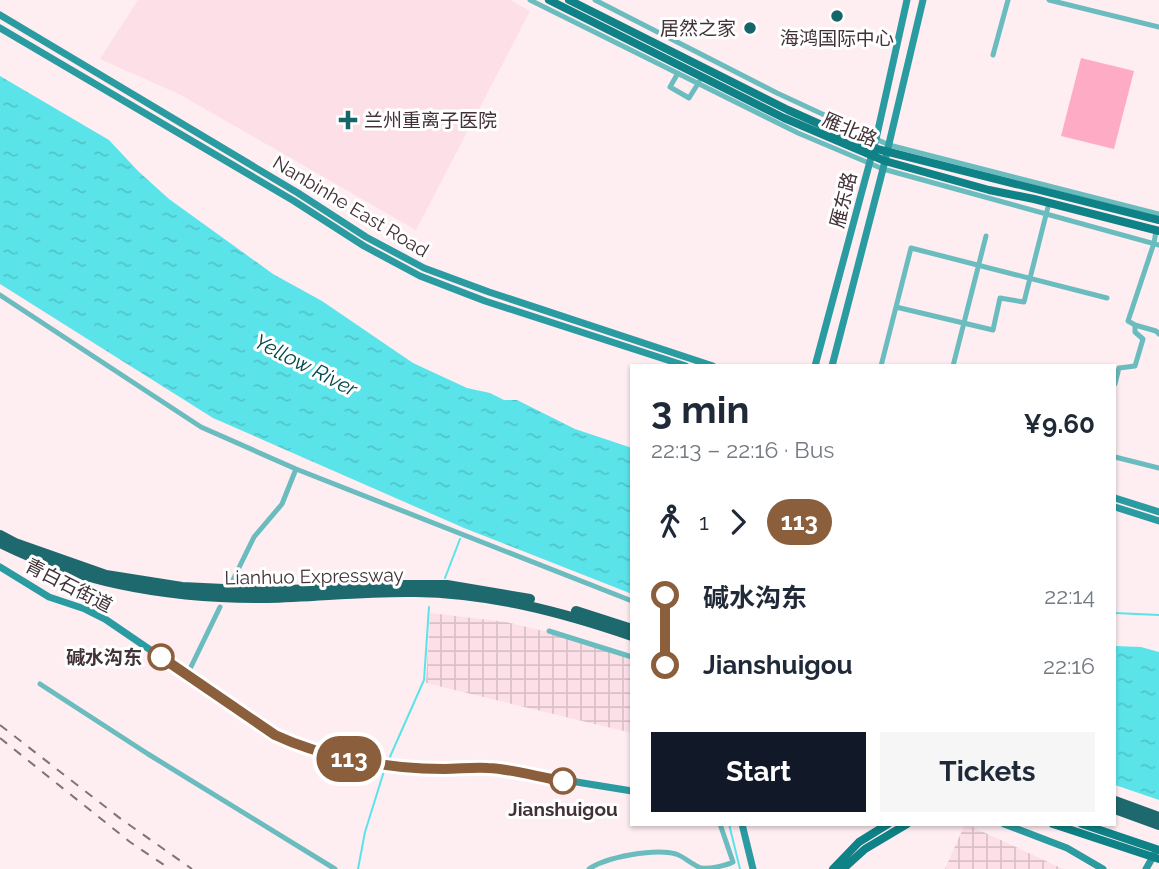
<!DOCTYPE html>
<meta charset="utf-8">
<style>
body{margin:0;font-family:Raleway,"Noto Sans SC",sans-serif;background:#f6f6f7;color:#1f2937;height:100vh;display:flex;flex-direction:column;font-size:26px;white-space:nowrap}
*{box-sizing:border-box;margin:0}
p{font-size:23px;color:#747a83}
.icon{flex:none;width:38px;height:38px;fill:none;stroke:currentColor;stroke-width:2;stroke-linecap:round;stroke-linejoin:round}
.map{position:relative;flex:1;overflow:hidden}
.panel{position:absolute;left:630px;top:364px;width:486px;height:462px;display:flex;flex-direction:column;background:#fff;border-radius:0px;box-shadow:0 2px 5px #0004}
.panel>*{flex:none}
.badge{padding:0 14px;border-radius:23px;font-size:24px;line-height:46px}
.map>.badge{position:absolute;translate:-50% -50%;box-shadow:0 0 0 4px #fff}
.legs{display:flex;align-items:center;gap:10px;height:77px;padding:0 21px;font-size:23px}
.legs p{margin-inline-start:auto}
.summary{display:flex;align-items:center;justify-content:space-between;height:119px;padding:0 21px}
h1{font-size:38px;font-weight:700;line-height:52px}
.action{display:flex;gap:14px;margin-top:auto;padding:14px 21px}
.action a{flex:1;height:80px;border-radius:0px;background:#111827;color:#fff;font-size:28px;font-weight:700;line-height:80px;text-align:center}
.action a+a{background:#f6f6f7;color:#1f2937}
ul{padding:0 21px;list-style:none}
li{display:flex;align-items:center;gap:24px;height:70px;font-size:26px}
li i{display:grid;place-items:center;width:10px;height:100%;margin:0 9px;background:currentColor}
li i::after{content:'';width:18px;height:18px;margin:-9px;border:5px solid;border-radius:50%;background:#fff}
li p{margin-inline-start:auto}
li:first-child i{background:linear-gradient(#0000 50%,currentColor 0)}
li:last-child i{background:linear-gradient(currentColor 50%,#0000 0)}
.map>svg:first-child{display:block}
</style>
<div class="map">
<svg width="1159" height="869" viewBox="0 0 1159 869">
<defs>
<pattern id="industrial-grid" width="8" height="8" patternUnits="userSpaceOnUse" patternTransform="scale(1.75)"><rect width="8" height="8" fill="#fddfe7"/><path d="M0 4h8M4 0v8" fill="none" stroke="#dac0c7"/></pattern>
<pattern id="water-ripples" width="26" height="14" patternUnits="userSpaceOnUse" patternTransform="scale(1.75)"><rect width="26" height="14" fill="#5ae4ea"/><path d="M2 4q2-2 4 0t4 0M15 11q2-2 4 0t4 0" fill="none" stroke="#50c4c9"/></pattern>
</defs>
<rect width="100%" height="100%" fill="#feedf1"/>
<path fill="#fddfe7" d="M138,0H510L530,11L416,230L179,94L100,59Z"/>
<path fill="url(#industrial-grid)" d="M430,613L506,622L588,642L632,657V733L426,683Z
M965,824H966L1063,869H945Z"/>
<path fill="#feacc6" d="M1081,58L1134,71L1114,149L1061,136Z"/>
<path fill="url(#water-ripples)" d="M0,76L109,140L138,171L169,199L273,274L322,301L413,363L467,388L490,393L504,400H517L575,429L632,448V594L464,528L213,418L0,284Z
M1115,646L1141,647L1159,652V800L1115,785Z"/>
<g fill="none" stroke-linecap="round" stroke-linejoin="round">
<path stroke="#5ae4ea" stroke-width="2" d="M445,578L460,539
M1115,613L1159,615
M389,759L424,680L429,607
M729,824L740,869
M358,869L365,832L385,768"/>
<path stroke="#6abcbf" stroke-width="5" d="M530,0L798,133L883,169L1159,245
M595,0L777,93L889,145L1159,214
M1049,0L1159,27
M993,55L1008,0
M678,73L670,87L689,98L699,82
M0,295L201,427L296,469L632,601
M896,307L993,330L1000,298L1024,302L1049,203
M1135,325L1156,331L1159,334
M881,366L911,248L1107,298
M953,366L986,236
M1115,384L1119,368L1135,366L1143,339L1135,332V325L1128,321L1154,243L1156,231
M1115,457L1159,468
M230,586L254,537L282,504L296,469
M549,631L632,657
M187,675L220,607
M40,684L148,754L335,869
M589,869C606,857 655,848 676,854C685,857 692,865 701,868C709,869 725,866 733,862L720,824"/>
<path stroke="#2a9ca1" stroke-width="7" d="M0,15L298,193L366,237L424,268L489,292L713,366
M0,28L294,201L364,246L420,276L485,301L686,366
M815,366L876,139L907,0
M832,366L883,169L923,0
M1115,498L1159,512
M1115,507L1159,521
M0,567L49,597L85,609L105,619L275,735L293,743L337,757L441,769L490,768L632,791
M742,824L753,869
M1004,824L1067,848L1103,869
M1146,869L1155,853"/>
<path stroke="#0e8286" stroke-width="8" d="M549,0L784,118L885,161L989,190L1034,199L1159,231
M569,0L788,110L873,148L1159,220
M1053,824L1159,859
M1082,824L1159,850
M833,869L859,842L888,824
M843,869L865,849L907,824"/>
<path stroke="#1e696d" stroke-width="10" d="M0,535L15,543L106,575L182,587L266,591L399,585H447L530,599
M0,543C82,584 175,599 267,598C316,597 366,591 415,592C490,593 562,612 632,636
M576,611L632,629
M1115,801L1159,817
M1115,809L1159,825"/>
<path stroke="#827276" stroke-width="2" stroke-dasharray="9 9" stroke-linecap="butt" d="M0,725L121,819L192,869
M0,738L130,842L170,869"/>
</g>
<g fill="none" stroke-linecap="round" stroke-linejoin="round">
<g stroke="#fff" stroke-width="16">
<path id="line-1" d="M161,657L275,735C324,758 390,769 444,769C459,769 473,767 488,768C512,769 538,777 563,781"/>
</g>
<use href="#line-1" stroke="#8b5e3c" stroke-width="10"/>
</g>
<g fill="#166569" stroke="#fff" stroke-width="2.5">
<circle cx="837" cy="16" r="7"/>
<circle cx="750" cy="28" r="7"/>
<path d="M344.5 109.5h7v7h7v7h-7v7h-7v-7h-7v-7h7z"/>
</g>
<g fill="#fff" stroke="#8b5e3c" stroke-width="3.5">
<circle cx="161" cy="657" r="12"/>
<circle cx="563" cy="781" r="12"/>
</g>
<g text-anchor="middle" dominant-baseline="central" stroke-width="6" stroke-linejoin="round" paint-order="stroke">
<g font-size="19" fill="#423237" stroke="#fff" text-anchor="end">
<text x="736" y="28">居然之家</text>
<text x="837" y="38" text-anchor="middle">海鸿国际中心</text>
<text x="364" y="120" text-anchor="start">兰州重离子医院</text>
</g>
<g font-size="19" fill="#423237" stroke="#fff">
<text transform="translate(850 129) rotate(23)">雁北路</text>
<text transform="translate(843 200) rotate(-76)">雁东路</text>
<text transform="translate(351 206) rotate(31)">Nanbinhe East Road</text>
<text transform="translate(314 576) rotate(-1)">Lianhuo Expressway</text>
<text transform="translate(69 585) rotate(27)">青白石街道</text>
</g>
<g font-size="19" font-weight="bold" fill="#423237" stroke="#fff" text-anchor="end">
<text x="142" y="657">碱水沟东</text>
<text x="563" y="809" text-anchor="middle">Jianshuigou</text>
</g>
<g font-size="21" font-style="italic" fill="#07484b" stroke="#fff">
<text transform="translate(306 365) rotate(27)">Yellow River</text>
</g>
</g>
</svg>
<b class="badge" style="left:349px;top:759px;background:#8b5e3c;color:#fff">113</b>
<section class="panel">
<div class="summary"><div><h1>3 min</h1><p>22:13 – 22:16 · Bus</p></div><b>¥9.60</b></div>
<div class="legs"><svg class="icon" aria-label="walk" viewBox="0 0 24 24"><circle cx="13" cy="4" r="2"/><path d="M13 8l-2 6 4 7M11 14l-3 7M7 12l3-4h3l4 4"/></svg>1<svg class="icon" aria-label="forward" viewBox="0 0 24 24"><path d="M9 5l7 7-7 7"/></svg><b class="badge" style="background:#8b5e3c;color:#fff">113</b></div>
<ul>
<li><i style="color:#8b5e3c"></i><b>碱水沟东</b><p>22:14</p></li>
<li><i style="color:#8b5e3c"></i><b>Jianshuigou</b><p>22:16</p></li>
</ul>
<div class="action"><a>Start</a><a>Tickets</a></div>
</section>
</div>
